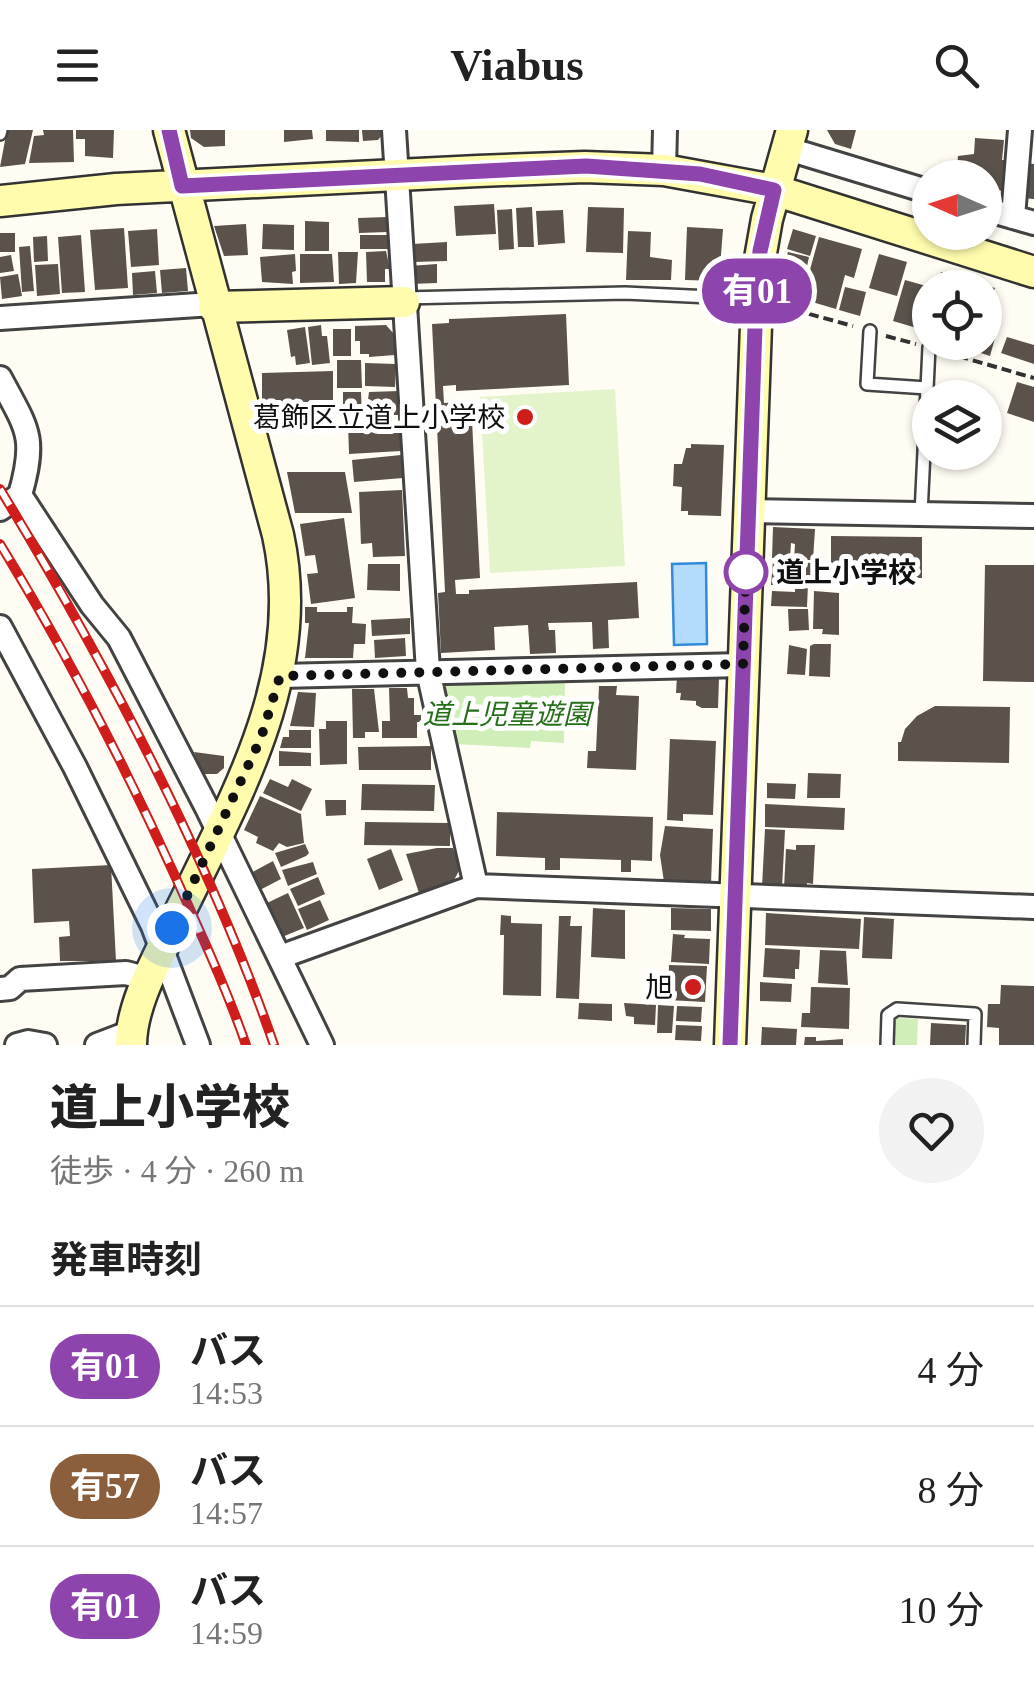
<!DOCTYPE html>
<html lang="ja">
<meta charset="utf-8">
<style>
body{margin:0;font-family:"Times New Roman","Noto Sans JP",serif;background:#f2f2f2;color:#222;height:100vh;display:flex;flex-direction:column;font-size:38px;white-space:nowrap}
*{box-sizing:border-box;margin:0}
p{font-size:32px;color:#767676}
.icon{flex:none;width:55px;height:55px;fill:none;stroke:currentColor;stroke-width:2;stroke-linecap:round;stroke-linejoin:round}
.map{position:relative;height:915px;overflow:hidden}
.side{display:flex;flex-direction:column;background:#fff;flex:1}
.side>*{flex:none}
.badge{padding:0 20px;border-radius:32px;font-size:35px;line-height:65px}
.needle{width:65px;rotate:273deg}
.controls{position:absolute;left:912px;top:30px;display:grid;gap:20px}
.controls a{display:grid;place-items:center;width:90px;height:90px;border-radius:50%;background:#fff;box-shadow:0 2px 8px #0004;font-size:50px}
.you{position:absolute;width:50px;height:50px;margin:-25px;border:8px solid #fff;border-radius:50%;background:#1a73e8;box-shadow:0 0 0 15px #1a73e833}
.map>.badge{position:absolute;translate:-50% -50%;box-shadow:0 0 0 5px #fff}
h2{padding:0 50px;font-size:38px;line-height:90px}
.round{display:grid;place-items:center;flex:none;width:105px;height:105px;border-radius:52px;background:#f2f2f2}
.headline{display:flex;align-items:center;justify-content:space-between;height:170px;padding:0 50px}
h1{font-size:48px;font-weight:800;line-height:75px}
ul{padding:0;list-style:none}
li{display:flex;align-items:center;gap:30px;height:120px;padding:0 50px;border-top:2px solid #e0e0e0}
li div{flex:1}
li b{display:block;font-size:38px}
li em{font-style:normal}
li .badge{min-width:110px;font-weight:700;text-align:center}
header{display:flex;justify-content:space-between;align-items:center;height:130px;padding:0 50px;background:#fff;font-size:45px;font-weight:800}
.map>svg:first-child{display:block}
</style>
<header><svg class="icon" aria-label="menu" viewBox="0 0 24 24"><path d="M4 6h16M4 12h16M4 18h16"/></svg>Viabus<svg class="icon" aria-label="search" viewBox="0 0 24 24"><circle cx="10" cy="10" r="6"/><path d="M15 15l6 6"/></svg></header>
<div class="map">
<svg width="1034" height="915" viewBox="0 0 1034 915">
<rect width="100%" height="100%" fill="#fffdf3"/>
<path fill="#d0eeb8" d="M450,551L565,552L564,613L531,611L530,618L456,614L443,557Z
M897,888L918,889L917,915H891L893,892Z"/>
<path fill="#e3f4cb" d="M615,259L625,436L490,443L480,267Z"/>
<path fill="#b2dbfc" stroke="#328bda" stroke-width="2.5" d="M706,433L707,514L674,515L672,434Z"/>
<path fill="#5a524b" d="M7,0H33L25,34L0,37Z
M43,0H73L74,32L29,33L34,6L44,5Z
M76,0H114L113,28L85,26V9H76Z
M190,0H225V16L204,17L191,8Z
M284,0H312L313,9L284,12Z
M326,0H359V12L326,11Z
M362,0H382L383,4L378,10L363,11Z
M827,0H856L851,19L835,14Z
M975,8L1004,10L1002,30H1008L1006,62L985,57V48H956L958,26L974,24Z
M1025,33L1034,34V69L1022,68Z
M494,74L496,104L456,106L454,76Z
M532,77L534,117H518L516,78Z
M588,77L624,78L623,123L586,122Z
M512,79L514,119L499,120L497,80Z
M563,80L565,113L538,115L536,81Z
M387,87V102L359,103L358,88Z
M305,91L329,92V121H305Z
M246,94L248,125L224,126L214,96Z
M263,94L294,95V120L262,119Z
M687,97L723,99L719,151L685,150Z
M124,98L128,158L95,160L90,100Z
M157,99L159,135L131,137L128,101Z
M793,99L816,106L810,126L787,119Z
M628,101L651,102L650,127L672,130L671,150H626Z
M0,103H15V122H0Z
M81,105L85,162L62,163L58,107Z
M360,105H388V119H360Z
M47,106L48,131L34,132L33,107Z
M819,107L862,119L854,148L845,145L836,179L802,169Z
M447,112V131L413,132L412,114Z
M30,116L34,161L22,162L19,117Z
M386,121L390,139H385V152H367L366,122Z
M338,122H358L356,153L339,154Z
M788,122L809,127L806,141L784,135Z
M295,124L296,141L292,142L293,154L262,152L260,127Z
M300,124H332L334,152L300,153Z
M879,124L907,132L897,166L869,158Z
M11,125L14,141L0,143V127Z
M58,134L60,164L37,166L35,135Z
M437,134V153L410,154L409,136Z
M186,138L188,161L162,163L160,140Z
M787,139L805,144L798,168L779,163Z
M155,141L157,163L133,165L132,143Z
M941,142L964,150L962,158H936Z
M18,144L22,166L2,169L0,147Z
M968,149L995,158L986,185L985,158H965Z
M905,150L930,157L920,199L893,191Z
M845,157L866,162L860,186L839,180Z
M566,184L569,255L456,261V255L443,256L444,273L471,271L480,448L455,450L456,464H469V460L637,452L639,488L608,490L609,518L593,519L592,492L548,493L549,500H555L556,523L530,524L528,495L494,497L495,520L441,523L438,463L445,462L432,194L449,193V189Z
M321,195L322,206H327L330,233L312,235L308,197Z
M386,195L394,204L395,225L369,227V224H360V211H355V196Z
M305,197L310,233L296,235L295,226L291,227L287,200Z
M985,197L997,201L990,226L950,213L985,212Z
M333,199H351V226H333Z
M1007,207L1034,215V234L1001,223Z
M337,230H361L362,258H337Z
M365,233L396,234L395,257L365,256Z
M333,241V274L262,276V243Z
M1017,252L1034,257V292L1007,283Z
M399,261L400,285H366L369,262Z
M343,262H361L362,288H343Z
M399,291L401,321L349,324L348,293Z
M691,314L724,315L721,386L688,385V381H681L682,357L673,356L674,334H682L686,318H691Z
M401,325L403,348L354,352L352,330Z
M287,342H345L352,383H295Z
M402,360L405,426L373,427L372,413L361,414L359,362Z
M344,388L355,468L311,474L307,444L318,443L315,425L305,426L300,394Z
M773,397L815,399L813,430H794L795,414L791,413L790,429L772,428Z
M831,406L922,407V448L831,447Z
M773,431L812,433L811,451L790,450L789,456L771,455Z
M368,434H400V461L367,460Z
M985,435H1034V552L983,551Z
M795,454H808L807,477L771,476L772,461L795,462Z
M814,461L839,463V505L822,504L823,499H813Z
M305,477H317V482H347V477H353L352,493L366,494L365,514H354L353,528H305L309,493H305Z
M788,479H808L809,500L789,501Z
M410,488V504L372,506L371,490Z
M405,508L406,526L375,528L374,510Z
M814,514H831L830,547L809,546L810,516Z
M789,515L807,519L805,545L787,544Z
M677,546L719,548L718,578H702L696,575V571L680,570L681,563H676Z
M599,556H617L616,565L639,566L636,640L587,638L588,621H596Z
M389,558H407L408,568H414V585H421V592H417V608H382V591H390Z
M352,559H374L379,602H365V608H353Z
M298,562L316,563L314,597L290,596Z
M935,576L1010,577L1009,633L898,631V612H901L905,599L917,586Z
M326,591H347V634L320,635L319,599H326Z
M289,600H311V618H280L283,607H289Z
M670,609L716,611L713,685L683,684V691L667,690Z
M431,616V640H359L358,617Z
M279,621L311,623V636H279Z
M194,622L224,626V638L217,644H203Z
M808,643L841,644L840,668H807Z
M270,649L288,657L292,649L312,659L301,681L263,663Z
M767,653L796,654L795,669L767,668Z
M362,654L435,655L434,681L361,680Z
M260,666L301,684L304,713L287,717L279,713L273,721L256,713L258,707L244,700Z
M325,670H346V685L326,686Z
M765,674L845,678L844,700L765,697Z
M497,682L653,687L652,731L631,730V742H621V730L560,728V740H545V728L496,726Z
M365,692L450,693V716L364,715Z
M665,696L713,699L711,754L664,752L660,725Z
M765,699L785,700L782,758L762,757Z
M305,714L309,723L306,726L281,737L275,723Z
M796,715H815L813,754L807,753V759L784,758L786,719L796,720Z
M437,718H453L460,739L454,750L419,763L406,724Z
M391,719L403,750L379,760L367,729Z
M273,731L281,749L258,761L249,744Z
M313,732L317,744L288,756L282,740Z
M111,735L116,831H60L59,807L70,806L69,791L34,793L32,739Z
M318,747L325,764L298,776L290,759Z
M288,763L304,798L282,807L267,773Z
M320,770L329,790L307,800L298,779Z
M593,778L625,780V829L591,827Z
M671,778L711,779V801L671,800Z
M766,783L861,789L859,819L765,815Z
M501,785L511,786V793L542,794L541,866L503,865L504,805H500Z
M559,786H571L570,796H582L579,869L556,868Z
M864,787L894,789L892,829L862,828Z
M673,804L685,805L684,808L710,809L709,834L671,832Z
M765,818L800,820L799,839H795V849L763,847Z
M820,820L846,821L848,855L818,853Z
M669,835L707,836L705,872L668,870Z
M760,852L792,854L791,872L760,871Z
M1001,855L1034,856V915H999V898L987,897L988,874H1000Z
M811,857L850,858L849,899L801,897L802,883H810Z
M579,873L612,874V891L578,889Z
M624,873L656,875L655,895L634,894V887L626,886Z
M658,875L674,876L672,903H657Z
M677,876L702,877L701,892L676,891Z
M931,893L966,895L965,915H930Z
M676,895L702,896L701,911L675,910Z
M762,897L797,899L796,915H761Z
M805,907H816V911L843,909V915H804Z"/>
<g fill="none" stroke-linecap="round" stroke-linejoin="round">
<g stroke="#434343" stroke-width="16">
<path id="lane" d="M0,4L1,0
M404,168L625,163L754,169
M870,201L867,254L927,258
M921,384L929,217
M887,915L888,885L897,879L975,884L974,915"/>
</g>
<g stroke="#434343" stroke-width="28">
<path id="street" d="M394,0L428,541L476,756
M785,18L930,62
M664,40L665,0
M985,79L1034,93
M1013,87L1020,0
M0,188L213,174
M0,248C27,299 37,306 20,365L0,379
M20,365L92,475L119,508L207,678L322,915
M748,381L1034,386
M0,497L75,637L153,796L198,915
M280,546L743,535
M280,827L476,756L1034,777
M0,859L10,858L20,849L126,843L149,849
M17,915L28,912L45,915
M97,915L131,902"/>
</g>
<g stroke="#323232" stroke-width="35">
<path id="secondary" d="M0,71L116,59L478,41L585,37L664,40L774,60L1034,142
M214,177L404,172
M131,915C131,875 157,830 174,794C233,671 309,547 278,405L169,0
M730,915L758,140L767,89L792,0"/>
</g>
<path stroke="#323232" stroke-width="4" stroke-dasharray="10 5" stroke-linecap="butt" d="M780,176L853,196
M886,206L916,214
M944,222L1034,248"/>
<use href="#lane" stroke="#fff" stroke-width="11"/>
<use href="#street" stroke="#fff" stroke-width="22"/>
<use href="#secondary" stroke="#fffcae" stroke-width="30"/>
<g stroke="#ce1d1a" stroke-width="10">
<path id="rail" d="M0,359C103,529 209,727 274,915
M0,414C65,520 123,632 175,746C200,802 226,857 246,915"/>
</g>
<use href="#rail" stroke="#fff" stroke-width="6" stroke-dasharray="19" stroke-linecap="butt"/>
</g>
<g fill="none" stroke-linecap="round" stroke-linejoin="round">
<g stroke="#fff" stroke-width="22">
<path id="line" d="M169,0L182,56L586,36L700,44L774,60L760,121L756,168L730,915"/>
</g>
<use href="#line" stroke="#8e44ad" stroke-width="15"/>
<path stroke="#101010" stroke-width="10" stroke-dasharray="0 18" d="M172,798L261,608L280,546L743,534L746,435V442"/>
</g>
<g fill="#ce1d1a" stroke="#fff" stroke-width="4">
<circle cx="525" cy="287" r="10"/>
<circle cx="693" cy="857" r="10"/>
</g>
<circle fill="#fff" stroke="#8e44ad" stroke-width="5" cx="746" cy="442" r="20"/>
<g text-anchor="middle" dominant-baseline="central" stroke-width="10" stroke-linejoin="round" paint-order="stroke">
<g font-size="28" fill="#101010" stroke="#fff" text-anchor="end">
<text x="505" y="287">葛飾区立道上小学校</text>
<text x="673" y="857">旭</text>
</g>
<g font-size="28" font-weight="bold" fill="#101010" stroke="#fff" text-anchor="start">
<text x="776" y="442">道上小学校</text>
</g>
<g font-size="28" font-style="italic" fill="#256f19" stroke="#fff">
<text x="507" y="584">道上児童遊園</text>
</g>
</g>
</svg>
<div class="controls">
<a><svg class="needle" viewBox="-14 -14 28 28"><path d="M0-13l5 13h-10z" fill="#e53935"/><path d="M0 13l5-13h-10z" fill="#767676"/></svg></a>
<a><svg class="icon" aria-label="locate" viewBox="0 0 24 24"><circle cx="12" cy="12" r="6"/><path d="M12 2v4M12 18v4M2 12h4M18 12h4"/></svg></a>
<a><svg class="icon" aria-label="layers" viewBox="0 0 24 24"><path d="M12 4l9 5-9 5-9-5zM3 14l9 5 9-5"/></svg></a>
</div>
<div class="you" style="left:172px;top:798px"></div>
<b class="badge" style="left:757px;top:161px;background:#8e44ad;color:#fff">有01</b>
</div>
<section class="side">
<div class="headline"><div><h1>道上小学校</h1><p>徒歩 · 4 分 · 260 m</p></div><a class="round"><svg class="icon" aria-label="heart" viewBox="0 0 24 24"><path d="M12 20l-8-8c-3-5 5-10 8-4 3-6 11-1 8 4z"/></svg></a></div>
<h2>発車時刻</h2>
<ul>
<li><span class="badge" style="background:#8e44ad;color:#fff">有01</span><div><b>バス</b><p>14:53</p></div><em>4 分</em></li>
<li><span class="badge" style="background:#8b5e3c;color:#fff">有57</span><div><b>バス</b><p>14:57</p></div><em>8 分</em></li>
<li><span class="badge" style="background:#8e44ad;color:#fff">有01</span><div><b>バス</b><p>14:59</p></div><em>10 分</em></li>
</ul>
</section>
